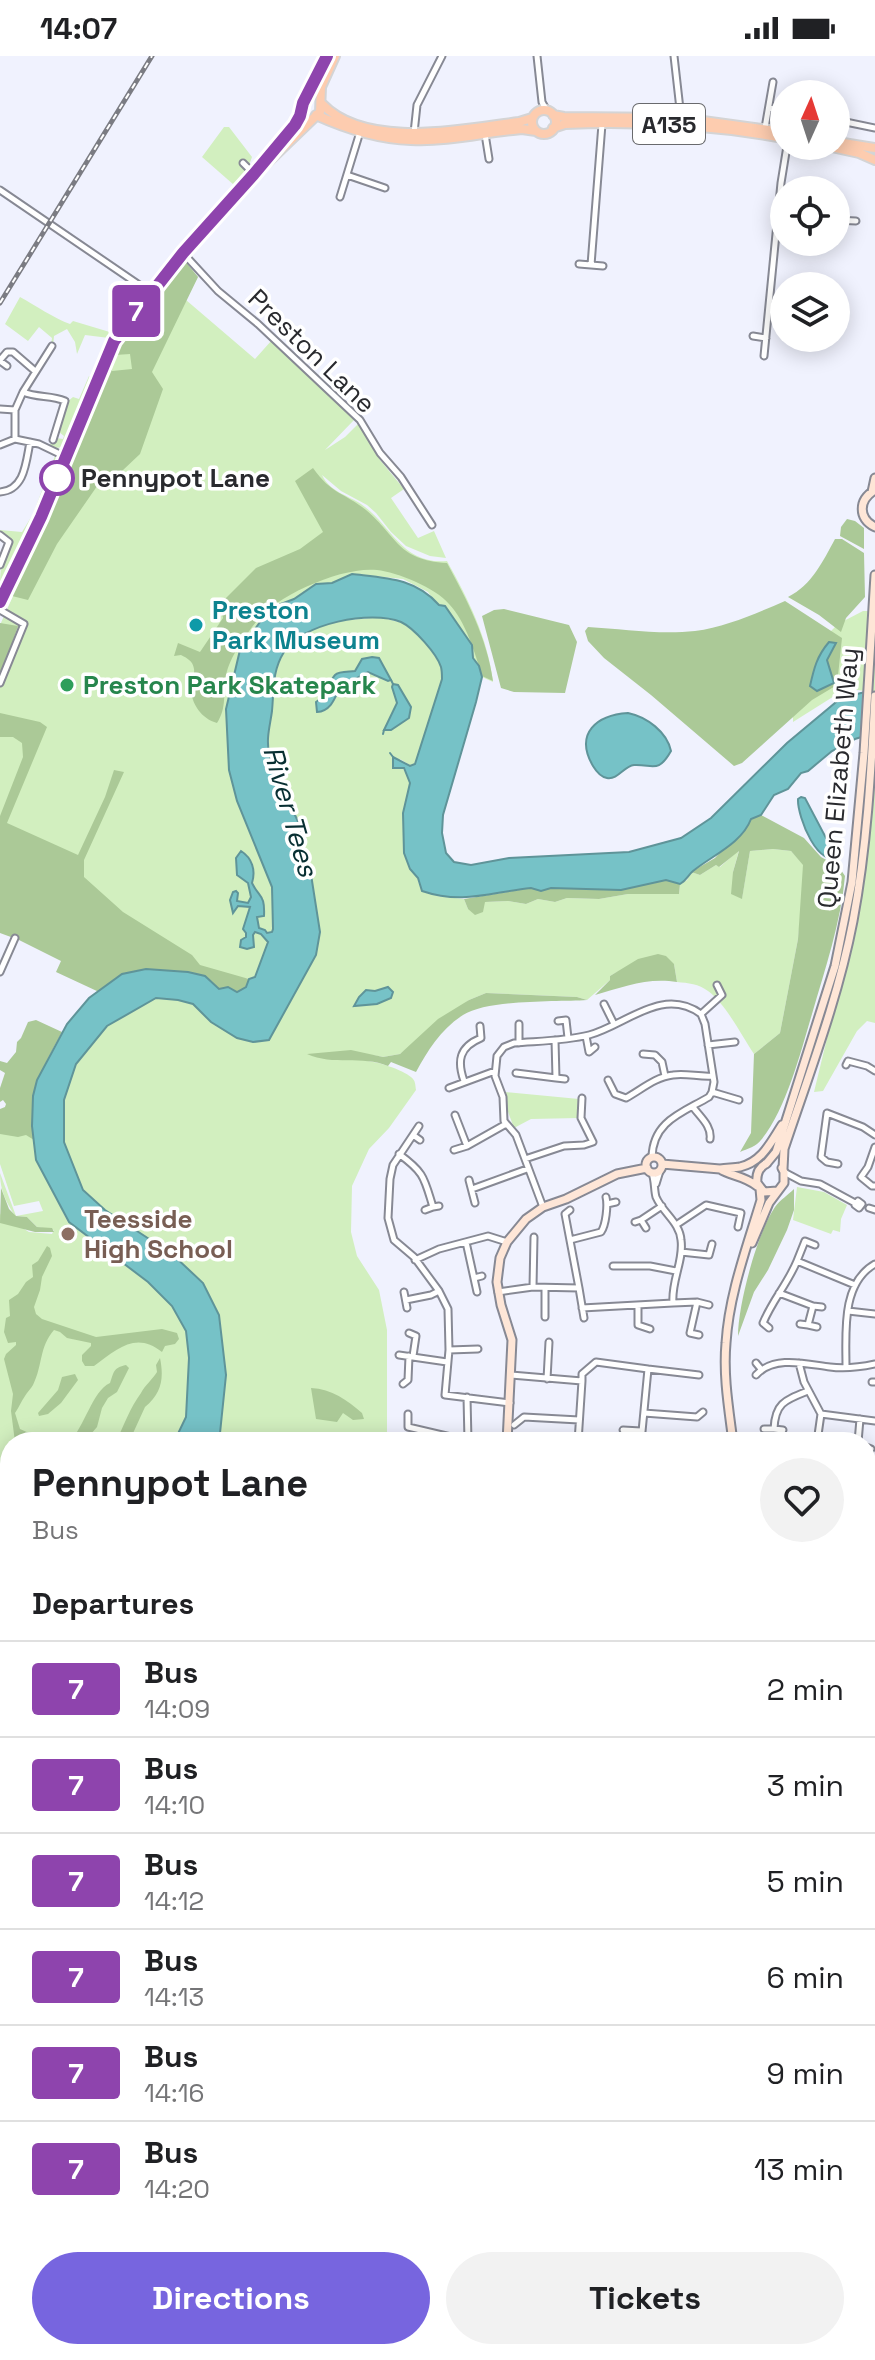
<!DOCTYPE html>
<style>
body{margin:0;font-family:"Space Grotesk",sans-serif;background:#f2f2f2;color:#202124;height:100vh;display:flex;flex-direction:column;font-size:30px;white-space:nowrap}
*{box-sizing:border-box;margin:0}
p{font-size:26px;color:#757577}
.icon{flex:none;width:44px;height:44px;fill:none;stroke:currentColor;stroke-width:2;stroke-linecap:round;stroke-linejoin:round}
.map{position:relative;flex:1;overflow:hidden}
.sheet{position:absolute;left:0px;top:1376px;width:876px;height:928px;display:flex;flex-direction:column;background:#fff;border-radius:32px 32px 0 0;box-shadow:0 4px 20px #0003}
.sheet>*{flex:none}
.badge{padding:0 16px;border-radius:6px;font-size:28px;line-height:52px}
.needle{width:52px;rotate:3deg}
.tools{position:absolute;left:770px;top:24px;display:grid;gap:16px}
.tools a{display:grid;place-items:center;width:80px;height:80px;border-radius:50%;background:#fff;box-shadow:0 4px 20px #0003;font-size:40px}
.map>.badge{position:absolute;translate:-50% -50%;box-shadow:0 0 0 4px #fff}
h2{padding:0 32px;font-size:30px;line-height:72px}
.round{display:grid;place-items:center;flex:none;width:84px;height:84px;border-radius:42px;background:#f2f2f2}
.head{display:flex;align-items:center;justify-content:space-between;height:136px;padding:0 32px}
h1{font-size:38px;font-weight:800;line-height:60px}
.primary-button{display:flex;gap:16px;margin-top:auto;padding:16px 32px}
.primary-button a{flex:1;height:92px;border-radius:48px;background:#7765df;color:#fff;font-size:32px;font-weight:800;line-height:92px;text-align:center}
.primary-button a+a{background:#f2f2f2;color:#202124}
ul{padding:0;list-style:none}
li{display:flex;align-items:center;gap:24px;height:96px;padding:0 32px;border-top:2px solid #e0e0e0}
li div{flex:1}
li b{display:block;font-size:30px}
li em{font-style:normal}
li .badge{min-width:88px;font-weight:700;text-align:center}
.status{display:flex;justify-content:space-between;align-items:center;height:56px;padding:0 40px;background:#fff;direction:ltr}
.status svg{height:22px;fill:currentColor}
.map>svg:first-child{display:block}
</style>
<div class="status"><b>14:07</b><svg viewBox="0 0 49 12"><path d="M0 12V9h3v3zM5 12V6h3v6zM10 12V3h3v9zM15 12V0h3v12zM26 1h20v11H26zM47 4h2v5h-2z"/></svg></div>
<div class="map">
<svg width="875" height="2304" viewBox="0 0 875 2304">
<rect width="100%" height="100%" fill="#f0f2fe"/>
<path fill="#d2efbf" d="M224,71H229L252,101L248,112L234,129L202,101Z
M184,204L198,221L186,244L255,303L272,284L354,364L325,394L345,381L360,366L380,404L404,433L391,442L418,482L434,475L446,502L430,500L406,490L391,476L376,457L367,449L341,435L322,419C329,435 347,439 361,448C391,468 401,509 447,505C468,543 488,582 493,626L482,621L479,610L428,536L403,523L353,518L332,527L316,528L294,543L270,552L226,653L229,714L237,745L272,831L273,873L255,921L249,923L0,873V569L52,453L121,282Z
M20,241C35,249 55,263 70,268L73,265L113,277L109,282L85,279L77,298L75,286L67,273L54,280L53,291L51,289L52,282L39,271L28,285L5,268Z
M89,320L92,323L64,391L56,392L50,389L52,385L55,386L56,382L63,383L64,380L59,376L63,357L67,346L73,341L79,343Z
M55,400L58,407L26,485L0,539C0,531 0,519 1,511C5,499 14,494 9,481L0,477V474L22,476L33,458Z
M863,555H875V637L847,632L793,666V613L838,568Z
M379,561L403,567L425,585L441,610L442,623L415,708L411,710L400,703L401,710L408,720L410,727L403,757L419,828L437,840L464,843L468,853L485,846L508,845L526,848L538,843L555,846L567,842L599,843L628,838H679L680,828L687,824L691,816L700,819L716,809L720,811L739,794L733,816L742,842L750,795L773,793L791,795L803,808L804,823L798,883L780,977L754,998C742,980 725,947 708,935C699,928 688,927 677,926L674,908L617,916L610,920V924L587,944L577,941L486,937L469,944L400,998L383,1001L372,999L366,1005C376,1005 403,1014 411,1021C416,1025 415,1029 416,1034L389,1072L369,1093L352,1130L351,1176L357,1200L379,1234L387,1274V1386H216L220,1377L172,1198L105,1154L83,1134L64,1086V1044L76,1008L107,969L156,942L178,944L193,948L211,966L294,938L316,899L320,876L310,812L300,782V770C291,750 272,717 269,697C266,681 270,669 272,654C276,618 273,589 312,572C332,563 358,564 379,561Z
M875,717V967L867,965L857,975L823,1035L814,1036L862,838Z
M505,1036L579,1043L578,1062L531,1063L514,1072L507,1053Z
M0,1072L33,1074L36,1104L68,1166L148,1226L172,1250L186,1275L189,1302L186,1361L174,1386H10V1614L0,1616V1158L29,1176L52,1178L54,1174L37,1171L27,1161L15,1160C6,1146 0,1134 0,1117L16,1160L43,1155L39,1145L14,1150L0,1108Z
M797,1131L824,1136L847,1149L841,1163L840,1176L833,1174L831,1178L793,1164Z
M866,1882H868L875,1919V2035H866Z
M140,2294H415L434,2303L438,2294L453,2302L452,2294H538L539,2304H140Z"/>
<path fill="#abc997" d="M184,204L198,221L152,316L163,333L140,398L122,415L102,423L57,488L28,544L12,540L111,307L112,315L132,313L130,298L115,299L121,282Z
M313,412C331,438 345,437 366,454C398,481 397,504 447,507C467,544 487,582 493,625L482,620C475,597 466,566 449,548C436,532 397,516 377,514C343,510 276,539 256,566C245,580 229,602 226,620C223,637 227,652 217,667C202,663 191,648 191,632C191,626 195,619 194,613C193,605 187,602 181,599L174,600L178,587L200,596L223,562L220,548L256,512L300,493L323,476L295,425Z
M847,463L855,465L864,472V493L840,480L841,471Z
M835,483H842L864,497L865,541L846,562L841,576L819,559L788,541C812,529 823,505 835,483Z
M785,545L842,582L837,629L812,644L742,707L734,710L651,639L604,602L588,585L585,575L588,571C623,573 660,579 695,575C726,571 757,557 785,545Z
M504,553L569,569L577,586L565,637L514,636L501,632L482,560L494,554Z
M0,567L18,570L0,621Z
M0,657L40,666L47,671L7,767L78,799L105,741L114,714L124,716L84,804V821L123,856L192,899L200,909L249,923L246,931L237,936L219,933L188,916L182,918L172,914L122,919L99,936L56,916L61,905L19,884L0,877V760L23,701L22,687L13,681H0Z
M761,759L804,782L821,801L839,811L845,820C841,866 825,913 812,958C801,995 786,1054 761,1084C757,1090 747,1093 740,1096L751,1077L754,998L780,977L798,883L803,809L791,795L773,793L750,795L742,843L731,838L733,816L739,795L719,811L716,809L700,819L691,816L715,802L751,763Z
M666,824L680,828L679,838H628L599,843L567,842L555,846L538,843L526,848L508,845L485,846L483,856L475,859L468,853L464,843L531,832L541,835L551,832L620,834Z
M658,898L666,900L674,908L677,926C648,921 623,931 595,939L610,924V920L638,903Z
M486,937L577,941L587,944C557,946 488,943 463,959C441,973 428,994 416,1016L391,1006L388,1010C362,999 333,1010 307,998L351,994L383,1001L400,998L438,963L469,944Z
M36,964L62,976C40,1017 28,1036 34,1084L26,1079L18,1081L0,1078V1053L5,1051L6,1048L3,1044L0,1046V1032L5,1017L0,1014V1005L7,1007L16,996L17,986L21,982L28,966Z
M1,1132L9,1153L16,1160L27,1161L37,1171L52,1172L54,1176H35L0,1167Z
M794,1133V1154L787,1174L768,1214L754,1236L738,1280C738,1249 757,1177 775,1151C780,1144 788,1139 794,1133Z
M47,1190L50,1192L52,1200L42,1221L40,1234L34,1251L36,1258L42,1263L96,1281L162,1273L177,1277L179,1283L175,1288L165,1290L162,1296C136,1275 117,1293 94,1310H85L82,1305V1299L91,1290V1287L67,1282L60,1276L54,1274C39,1291 43,1309 33,1329C31,1333 27,1336 25,1340C21,1346 19,1351 15,1357L20,1373L29,1377V1386H15L11,1355L13,1338L4,1303L6,1298L16,1289V1286L8,1287L4,1276L6,1262L10,1260L9,1244L18,1238L26,1226L33,1221L32,1209L38,1205Z
M160,1302C164,1322 162,1337 145,1351L129,1386H116C124,1369 130,1352 141,1337C145,1329 153,1323 157,1316L156,1309Z
M126,1309L129,1312L117,1336L108,1342L102,1352L97,1371L84,1386H69C85,1371 92,1335 110,1327C114,1316 113,1312 126,1309Z
M75,1318L78,1324L61,1347L48,1358L39,1360L38,1357L58,1334L62,1321Z
M311,1332C332,1333 347,1344 362,1357L364,1363L353,1364L343,1357L337,1366L316,1363Z
M0,1519L4,1533L10,1540V1578L0,1588Z
M866,1639L875,1693V1719H866Z
M875,1966V2034H866V1974L869,1969Z
M372,2294H407L432,2304H308C327,2295 352,2299 372,2294Z"/>
<path fill="#76c2c7" stroke="#5f9499" stroke-width="2" d="M352,518C386,522 415,522 439,549L445,550L472,589L473,602L479,610L482,621L476,646L443,759L442,777L446,797L454,806L471,809L509,802L629,796L681,782L711,762L787,687L841,642L865,636L875,638V677L855,683L832,695L808,715L801,717L788,733L774,739L761,759L751,763C742,787 713,799 693,815C688,819 687,824 680,828L666,824L621,834L551,832L541,835L531,832C491,836 463,849 422,835L418,822L410,813L404,797L403,757L410,727L404,712H393V701L410,710L415,708L442,623C442,619 442,615 441,611C437,598 414,572 401,566C371,554 302,567 284,596C272,615 274,634 272,655C270,670 266,682 269,697C272,716 292,751 300,770V782L310,812L320,876L316,899L269,984L253,986L237,982L211,966L193,948L178,944L156,942L107,970L76,1008L64,1044V1086L83,1134L105,1154L172,1198L203,1227L219,1259L226,1319L220,1377L216,1386H174L186,1361L189,1302L186,1275L172,1250L148,1226L69,1166L36,1104L32,1070L33,1040L37,1024L67,968L89,942L122,918L146,913L188,916L205,920L219,933L228,931L237,936L246,931L249,923L255,921L268,886L261,878L255,876L253,879L254,891L247,893L240,891L241,884L246,881V877L243,873L250,851L238,850L233,857L230,844L233,836L236,835L238,837L237,845L248,847L251,841L248,827L237,819L236,802L241,795C252,802 256,814 252,827C260,843 265,838 264,860L257,861L259,872L265,874L267,877L272,876L273,873L272,831L237,745L229,714L226,653L240,594L270,552L294,543L316,528L332,527Z
M829,586L836,587L827,604L834,627L817,635L810,630C814,612 817,600 829,586Z
M372,601L379,602L391,624L388,625L368,616L340,631C335,642 331,655 317,656L316,646C332,636 328,626 335,619C339,615 350,616 355,615L362,603Z
M393,628L398,629L411,651L409,662L391,674H384L397,647L392,631Z
M628,657C647,661 667,676 671,695C658,718 653,708 634,709C624,710 618,724 607,722C601,721 596,715 593,710C574,677 597,659 628,657Z
M801,741L805,742L826,782L838,794L841,799C819,817 797,760 798,743Z
M388,931L393,936L391,942L377,948L354,950L359,941L366,934L375,935Z"/>
<g fill="none" stroke-linecap="round" stroke-linejoin="round">
<path stroke="#5f9499" stroke-width="2" d="M391,624L393,628
M383,678L384,674
M390,697L393,701"/>
<g stroke="#878994" stroke-width="9">
<path id="street" d="M537,0L542,46L547,55
M674,0L681,62
M769,52L784,54
M836,64L875,72
M765,72L773,26
M414,77L417,49L442,0
M485,78L489,103
M243,107L254,118
M347,119L385,132
M0,134L151,237
M340,141L360,76
M836,164L856,165
M183,197L218,235L258,268L360,364L380,397L401,421L432,469
M579,208L603,210
M591,209L602,68
M753,280L766,282
M52,290L23,336L15,354V383L39,388L66,401
M764,300L781,127L787,90
M0,304L7,296H13L35,315
M0,305L7,310
M23,336C37,342 51,339 65,345L53,384
M0,353L15,354
M0,389L15,383
M0,436C25,434 26,406 30,386
M0,479L9,486L0,509
M0,554L24,568L0,627
M0,916L15,882
M604,948L614,968
M701,958L722,939L717,929
M558,965L566,964L568,982
M519,968V987
M586,980L589,996L595,991
M555,984L556,1022L565,1023
M708,989L735,986
M643,998L655,999L662,1006L665,1020
M846,1009L848,1005L867,1010L875,1015
M516,1017L556,1022
M608,1024L615,1038L626,1042C641,1034 655,1021 673,1019C686,1017 699,1021 712,1020
M464,1025C457,1005 459,991 481,982L480,970
M449,1032L495,1015
M712,1036L739,1044
M693,1051C700,1061 712,1070 710,1083
M455,1059L467,1090
M419,1070L393,1109L390,1123L388,1162L394,1184L414,1201L439,1235L448,1253L449,1294L445,1339L510,1347
M413,1079L420,1084
M875,1091L868,1111L861,1121L872,1130H875
M454,1094L467,1090L506,1068
M399,1098C425,1117 424,1122 433,1151L439,1150
M525,1103L564,1090L584,1089L593,1086L581,1062L582,1042
M838,1108L827,1106L821,1101L827,1057L863,1071L875,1079
M784,1116L801,1125L820,1128L855,1147
M652,1117C655,1125 654,1134 656,1141C663,1157 680,1167 681,1184C684,1205 671,1225 673,1247
M469,1124L475,1147
M656,1128L660,1115
M472,1133L527,1113
M858,1145L862,1148L859,1152L855,1149Z
M607,1148L616,1146
M543,1151L516,1079L504,1065L503,1041L495,1020L497,1000L504,991L514,987C538,985 565,985 589,979C626,969 662,930 701,958L705,968L714,1026L712,1036L709,1041C682,1057 653,1065 652,1101
M869,1152L875,1154
M425,1154L433,1151
M570,1154L565,1158L579,1232
M641,1164L646,1172
M635,1166L641,1164L662,1150
M676,1169L706,1149L741,1157L738,1171
M570,1184L601,1176C606,1169 608,1149 606,1141
M466,1186L477,1236
M681,1196L709,1199L712,1188
M415,1204L439,1193L488,1180L507,1186
M797,1205L805,1185L815,1189
M613,1210H650L676,1215
M474,1222L482,1220
M533,1231L534,1181
M404,1236L407,1252
M498,1236L533,1231L579,1232L584,1262
M779,1237L813,1250L822,1251
M406,1244L431,1239L439,1235
M697,1246L690,1277L699,1279
M638,1249V1269L650,1273
M582,1252L673,1247L697,1246L709,1249
M848,1255L875,1258
M545,1261V1232
M800,1268L808,1269L813,1250
M808,1269L817,1271
M769,1272L763,1267C772,1245 788,1227 797,1205L855,1229
M409,1277L416,1280L413,1300
M449,1294L478,1293
M399,1299L447,1306
M756,1307L761,1313
M799,1307L804,1326L821,1358L817,1386
M846,1311C846,1277 841,1227 875,1208
M648,1313L699,1319
M511,1319L582,1325V1318L596,1306L648,1313L641,1386
M756,1319C774,1299 806,1308 830,1311C844,1313 861,1311 875,1308
M547,1323L549,1286
M872,1326H875
M403,1328L408,1324L409,1300
M644,1357L697,1361L703,1356
M408,1358V1371L468,1385L467,1341
M821,1358L875,1365
M514,1369L524,1361L579,1364
M764,1373H774C775,1347 785,1344 808,1335
M774,1373L783,1374
M623,1374L641,1375
M578,1386L582,1325
M623,1386H638
M858,1386L860,1363
M866,1391L871,1393
M866,1493L875,1497
M869,2059H875
M866,2154L875,2158
M866,2193H875
M866,2232L875,2231
M824,2294C830,2299 839,2298 846,2301
M866,2294L875,2290
M846,2301L858,2294
M560,2304L562,2294
M594,2304V2301
M663,2304C688,2293 716,2297 743,2297L747,2304"/>
</g>
<g stroke="#878994" stroke-width="11">
<path id="secondary" d="M875,434C858,444 858,462 875,471
M872,436L875,422
M646 1109a8 8 0 1 1 16 0a8 8 0 1 1-16 0Z
M767,1107C759,1111 756,1118 757,1127L764,1136L777,1135
M662,1108L720,1113C730,1120 743,1119 757,1130
M766,1108L776,1096L835,910L852,826L864,697L875,519
M720,1113C727,1112 734,1112 740,1111C762,1106 771,1086 782,1069
M783,1113L784,1093C809,1018 838,943 853,865C867,791 871,716 875,640
M752,1187L769,1147L784,1127V1116L782,1112
M507,1386L512,1284L501,1249L497,1226L500,1202L507,1186L526,1163L543,1151L566,1143L617,1118L647,1112
M733,1386C729,1354 723,1320 726,1287C729,1238 747,1191 761,1144L760,1133
M866,1451L875,1437
M866,1587L875,1634
M866,1619L875,1669
M867,1758L875,1752
M866,2125L875,2129
M616,2294L626,2304
M805,2294L806,2304"/>
</g>
<g stroke="#d4d4d5" stroke-width="12">
<path id="primary" d="M322,48C366,94 463,73 519,66L532,62
M532 66a12 12 0 1 1 24 0a12 12 0 1 1-24 0Z
M316,59C347,73 378,83 411,84C448,86 486,76 522,73L536,75
M553,59L564,61L681,62L784,76
M553,72L565,68C639,65 711,69 784,82
M837,86L875,92
M827,90L859,97L875,104
M270,98L300,60L303,47L327,0
M0,546L41,461L114,285L183,197L240,133L320,56L321,31L335,0"/>
</g>
<use href="#street" stroke="#fff" stroke-width="5"/>
<use href="#secondary" stroke="#fee6d7" stroke-width="7"/>
<use href="#primary" stroke="#fdccaf" stroke-width="8"/>
<g stroke="#7b7c83" stroke-width="5">
<path id="rail" d="M0,247L152,0"/>
</g>
<use href="#rail" stroke="#fff" stroke-width="2" stroke-dasharray="6" stroke-linecap="butt"/>
</g>
<g fill="none" stroke-linecap="round" stroke-linejoin="round">
<g stroke="#fff" stroke-width="18">
<path id="line" d="M0,546L41,461L114,285L183,197L254,118L295,69L300,60L303,47L327,0"/>
</g>
<use href="#line" stroke="#8e44ad" stroke-width="12"/>
</g>
<circle fill="#fff" stroke="#8e44ad" stroke-width="4" cx="57" cy="422" r="16"/>
<circle fill="#0f9aa8" stroke="#fff" stroke-width="3" cx="196" cy="569" r="8"/>
<circle fill="#2e9e5b" stroke="#fff" stroke-width="3" cx="67" cy="629" r="8"/>
<circle fill="#8d6e63" stroke="#fff" stroke-width="3" cx="68" cy="1178" r="8"/>
<g text-anchor="middle" dominant-baseline="central" stroke-width="7" stroke-linejoin="round" paint-order="stroke">
<rect fill="#fff" stroke="#696a6d" stroke-width="2" x="633" y="48" width="72" height="40" rx="6"/>
<g font-size="24" font-weight="bold" fill="#292a2e">
<text x="669" y="68">A135</text>
</g>
<g font-size="26" fill="#292a2e" stroke="#fff">
<text transform="translate(312 295) rotate(44)">Preston Lane</text>
<text transform="translate(838 722) rotate(-85)">Queen Elizabeth Way</text>
</g>
<g font-size="26" font-weight="bold" fill="#292a2e" stroke="#fff" text-anchor="start">
<text x="81" y="422">Pennypot Lane</text>
</g>
<g font-size="26" font-weight="bold" fill="#0d838f" stroke="#fff" text-anchor="start">
<text x="212" y="554">Preston<tspan x="212" dy="30">Park Museum</tspan></text>
</g>
<g font-size="26" font-weight="bold" fill="#27864d" stroke="#fff" text-anchor="start">
<text x="83" y="629">Preston Park Skatepark</text>
</g>
<g font-size="26" font-weight="bold" fill="#785e54" stroke="#fff" text-anchor="start">
<text x="84" y="1163">Teesside<tspan x="84" dy="30">High School</tspan></text>
</g>
<g font-size="28" font-style="italic" fill="#082f32" stroke="#fff">
<text transform="translate(291 755) rotate(74)">River Tees</text>
</g>
</g>
</svg>
<div class="tools">
<a><svg class="needle" viewBox="-14 -14 28 28"><path d="M0-13l5 13h-10z" fill="#e53935"/><path d="M0 13l5-13h-10z" fill="#757577"/></svg></a>
<a><svg class="icon" aria-label="locate" viewBox="0 0 24 24"><circle cx="12" cy="12" r="6"/><path d="M12 2v4M12 18v4M2 12h4M18 12h4"/></svg></a>
<a><svg class="icon" aria-label="layers" viewBox="0 0 24 24"><path d="M12 4l9 5-9 5-9-5zM3 14l9 5 9-5"/></svg></a>
</div>
<b class="badge" style="left:136px;top:255px;background:#8e44ad;color:#fff">7</b>
<section class="sheet">
<div class="head"><div><h1>Pennypot Lane</h1><p>Bus</p></div><a class="round"><svg class="icon" aria-label="heart" viewBox="0 0 24 24"><path d="M12 20l-8-8c-3-5 5-10 8-4 3-6 11-1 8 4z"/></svg></a></div>
<h2>Departures</h2>
<ul>
<li><span class="badge" style="background:#8e44ad;color:#fff">7</span><div><b>Bus</b><p>14:09</p></div><em>2 min</em></li>
<li><span class="badge" style="background:#8e44ad;color:#fff">7</span><div><b>Bus</b><p>14:10</p></div><em>3 min</em></li>
<li><span class="badge" style="background:#8e44ad;color:#fff">7</span><div><b>Bus</b><p>14:12</p></div><em>5 min</em></li>
<li><span class="badge" style="background:#8e44ad;color:#fff">7</span><div><b>Bus</b><p>14:13</p></div><em>6 min</em></li>
<li><span class="badge" style="background:#8e44ad;color:#fff">7</span><div><b>Bus</b><p>14:16</p></div><em>9 min</em></li>
<li><span class="badge" style="background:#8e44ad;color:#fff">7</span><div><b>Bus</b><p>14:20</p></div><em>13 min</em></li>
</ul>
<div class="primary-button"><a>Directions</a><a>Tickets</a></div>
</section>
</div>
